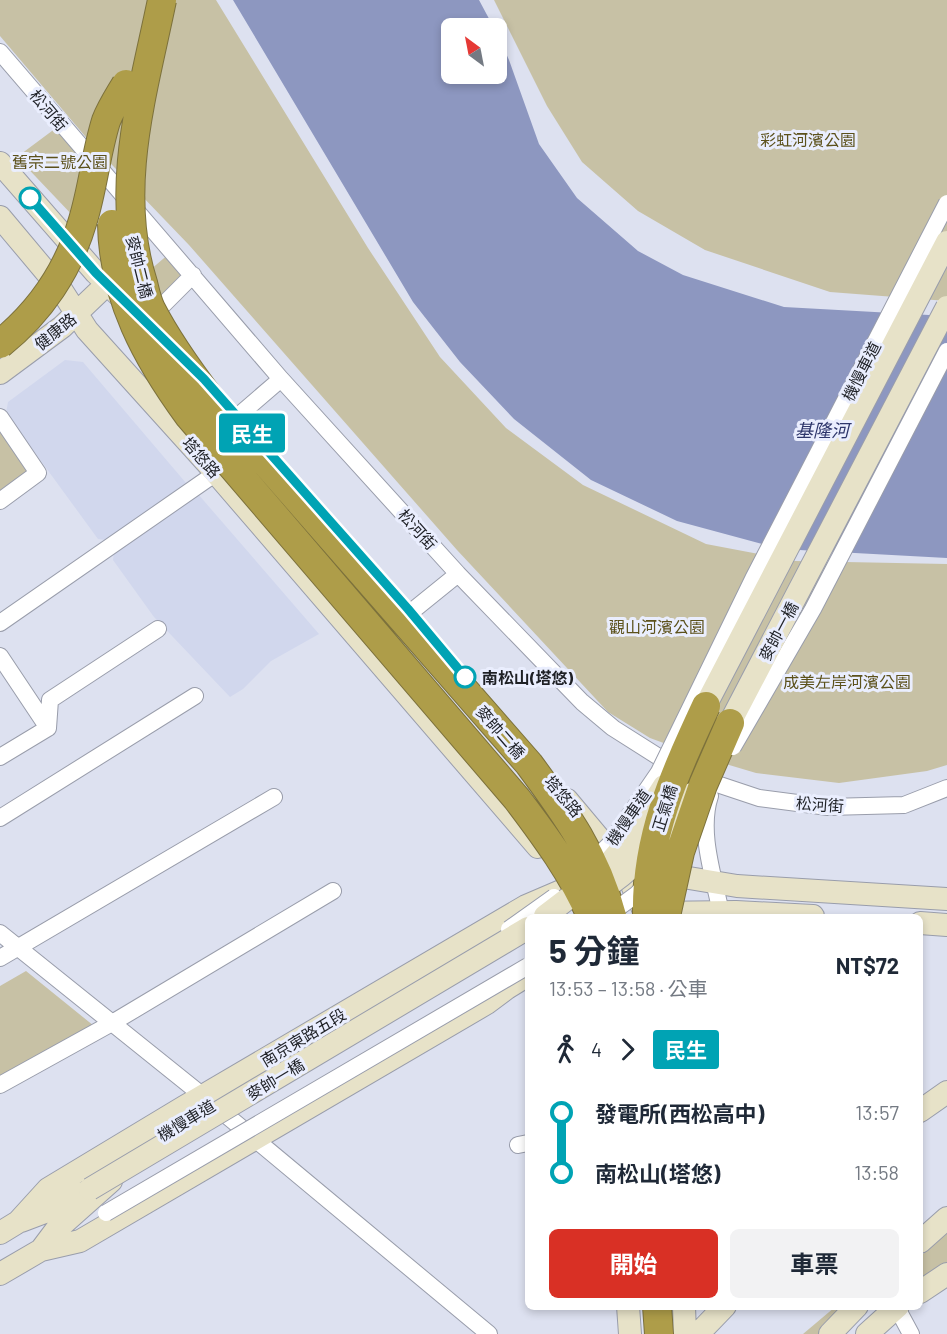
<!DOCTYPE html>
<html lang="zh-TW">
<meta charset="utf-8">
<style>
body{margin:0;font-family:Barlow,"Noto Sans TC",sans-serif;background:#f2f2f3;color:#1f2937;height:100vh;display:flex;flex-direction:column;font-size:22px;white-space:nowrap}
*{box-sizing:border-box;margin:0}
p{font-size:20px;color:#747a83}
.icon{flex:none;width:33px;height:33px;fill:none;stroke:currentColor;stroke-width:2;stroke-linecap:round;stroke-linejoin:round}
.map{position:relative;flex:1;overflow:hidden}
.panel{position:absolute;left:525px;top:914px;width:398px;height:396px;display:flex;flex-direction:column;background:#fff;border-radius:9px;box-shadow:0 3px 9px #0003}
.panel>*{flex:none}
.badge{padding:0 12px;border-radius:4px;font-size:21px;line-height:39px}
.needle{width:39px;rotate:328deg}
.buttons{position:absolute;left:441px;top:18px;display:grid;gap:12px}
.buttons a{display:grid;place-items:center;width:66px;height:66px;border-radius:9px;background:#fff;box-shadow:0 3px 9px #0003;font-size:30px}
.map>.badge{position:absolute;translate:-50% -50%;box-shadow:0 0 0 3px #fff}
.legs{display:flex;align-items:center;gap:9px;height:66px;padding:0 24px;font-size:20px}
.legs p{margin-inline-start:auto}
.headline{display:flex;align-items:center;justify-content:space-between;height:102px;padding:0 24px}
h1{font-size:33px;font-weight:700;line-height:45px}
.primary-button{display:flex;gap:12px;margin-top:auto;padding:12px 24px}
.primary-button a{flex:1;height:69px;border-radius:9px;background:#d93025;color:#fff;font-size:24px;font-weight:700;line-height:69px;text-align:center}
.primary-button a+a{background:#f2f2f3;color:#1f2937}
ul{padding:0 24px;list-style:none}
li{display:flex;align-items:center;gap:21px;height:60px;font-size:22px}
li i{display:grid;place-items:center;width:9px;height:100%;margin:0 8px;background:currentColor}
li i::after{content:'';width:15px;height:15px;margin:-8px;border:4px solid;border-radius:50%;background:#fff}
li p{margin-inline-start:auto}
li:first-child i{background:linear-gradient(#0000 50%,currentColor 0)}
li:last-child i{background:linear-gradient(currentColor 50%,#0000 0)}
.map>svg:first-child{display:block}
</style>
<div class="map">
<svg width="947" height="1334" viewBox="0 0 947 1334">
<rect width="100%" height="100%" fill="#dde1f0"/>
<path fill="#d1d7ed" d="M65,360L83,362L186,483L106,540L98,539L6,413L8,402Z
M198,494L319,634L271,661L243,689L230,697L154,617L113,560L114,552Z"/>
<path fill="#c7c1a5" d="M0,0H216L368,248L440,357L506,428L583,485L706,544L795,561L947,564V765L927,771L839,783L756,773L699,756L650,738L608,712L457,550L189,245L90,142L0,36Z
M494,0H947V301L830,292L705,250L638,211L582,162L547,106Z
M64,122L93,156L75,218L17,157Z
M170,253L188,273L162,297L143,276Z
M0,427L35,473L0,498Z
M26,971L94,1026L0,1081V986Z
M947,1229V1271L920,1289V1257Z
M835,1307H851L823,1334H803Z"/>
<path fill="#8d97c0" d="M233,0H479L494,28H452V74H496L497,34L509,60L539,144L577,198L638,251L683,275L784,307L947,316V558L781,549L677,521L591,480L514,419L460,362L413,302Z"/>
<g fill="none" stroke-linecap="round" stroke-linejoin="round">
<g stroke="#999dab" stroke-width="18">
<path id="street" d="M0,52L281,379L458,574L582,702L613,728L684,773L759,798L828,807L904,805L947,788
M149,319L193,275
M238,416L281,379
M0,417L38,473L0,501
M411,612L458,574
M0,623L216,473
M0,656L48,728
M0,757L48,728L50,700L158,629
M710,796C698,832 714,877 721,913
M0,818L195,696
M0,933L208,1100L489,1334
M0,958L274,797
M0,1085L112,1023L333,891
M518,1145L528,1143
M897,1308L911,1334"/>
</g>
<g stroke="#999dab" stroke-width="24">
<path id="secondary" d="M0,163L96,273L128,304
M0,217L62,291L87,330L216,473L538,847
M0,373L62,327L107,284
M567,800L624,868L645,913
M659,873L737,886L947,899
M650,913L736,912L813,916
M920,923L947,925
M920,1111L947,1092
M21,1221L58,1207L84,1193
M0,1233L18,1222L48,1189L184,1107L526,906L589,879
M920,1242L947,1218
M41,1250L56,1230L111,1181
M0,1274L41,1250L80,1241L487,1003L507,988L528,975
M920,1292L947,1274
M628,1306L630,1334
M684,1306L685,1334
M698,1334L725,1306
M830,1334L857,1306
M867,1334L898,1306"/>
</g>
<g stroke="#7c713c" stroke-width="30">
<path id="highway" d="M657,1306L659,1334"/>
</g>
<use href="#street" stroke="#fff" stroke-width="16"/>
<use href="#secondary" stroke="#e7e2c8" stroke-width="22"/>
<use href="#highway" stroke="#ae9d49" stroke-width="28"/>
<g stroke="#999dab" stroke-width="18" stroke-linecap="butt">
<path id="street-bridge" d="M733,747L813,609L947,351
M586,867L609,845L659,772L753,579L947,203
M607,916L637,894L647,883
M509,929L554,897
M106,1213L528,966"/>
</g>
<g stroke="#999dab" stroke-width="24" stroke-linecap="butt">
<path id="secondary-bridge" d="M698,720L947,242
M722,738L947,307
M593,896C634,870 667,835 692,794
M545,916L600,874L630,839L664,786
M90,1189L528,928"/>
</g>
<g stroke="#7c713c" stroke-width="30" stroke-linecap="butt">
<path id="highway-bridge" d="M162,0C143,93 113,189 143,283C145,291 147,301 151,309C168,342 189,371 211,400L529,764C566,814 596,855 612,916
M112,224C113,297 147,359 189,416L517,799C545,836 573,874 591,916
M0,344C40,312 69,269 83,220C93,187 96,153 106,121C111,108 119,96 126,84
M647,916C645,838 674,775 706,706
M666,916L680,852L703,785L730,723"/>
</g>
<use href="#street-bridge" stroke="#fff" stroke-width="16"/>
<use href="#secondary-bridge" stroke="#e7e2c8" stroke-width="22"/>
<use href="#highway-bridge" stroke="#ae9d49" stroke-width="28"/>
</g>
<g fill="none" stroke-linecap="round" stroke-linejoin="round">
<g stroke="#fff" stroke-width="14">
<path id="line-1" d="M30,198L96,273L204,379L408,609L465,677"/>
</g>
<use href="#line-1" stroke="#00a3b4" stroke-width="9"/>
</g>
<g fill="#fff" stroke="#00a3b4" stroke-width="3">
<circle cx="30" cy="198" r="10"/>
<circle cx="465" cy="677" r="10"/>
</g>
<g text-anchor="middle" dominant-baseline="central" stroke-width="6" stroke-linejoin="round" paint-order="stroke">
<g font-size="16" fill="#1e2025" stroke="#eaeefe">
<text transform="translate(49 110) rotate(50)">松河街</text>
<text transform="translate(140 267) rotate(76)">麥帥二橋</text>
<text transform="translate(55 331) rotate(-39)">健康路</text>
<text transform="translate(861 371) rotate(-63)">機慢車道</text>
<text transform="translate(202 457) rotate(49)">塔悠路</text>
<text transform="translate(418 529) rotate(48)">松河街</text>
<text transform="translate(778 631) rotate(-62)">麥帥一橋</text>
<text transform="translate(501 732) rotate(49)">麥帥二橋</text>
<text transform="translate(564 796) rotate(50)">塔悠路</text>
<text transform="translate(820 804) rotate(4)">松河街</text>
<text transform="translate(664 808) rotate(-73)">正氣橋</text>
<text transform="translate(628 817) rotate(-55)">機慢車道</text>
<text transform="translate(303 1037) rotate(-31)">南京東路五段</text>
<text transform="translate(275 1079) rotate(-31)">麥帥一橋</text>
<text transform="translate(186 1120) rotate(-31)">機慢車道</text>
</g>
<g font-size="16" fill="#5c511b" stroke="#eaeefe">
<text x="808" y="139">彩虹河濱公園</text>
<text x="60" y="161">舊宗二號公園</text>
<text x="657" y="626">觀山河濱公園</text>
<text x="847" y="681">成美左岸河濱公園</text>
</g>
<g font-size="16" font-weight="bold" fill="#1e2025" stroke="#eaeefe" text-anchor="start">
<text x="482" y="677">南松山(塔悠)</text>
</g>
<g font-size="18" font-style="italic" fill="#2e366b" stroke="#eaeefe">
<text x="822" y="430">基隆河</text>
</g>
</g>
</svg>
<div class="buttons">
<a><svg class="needle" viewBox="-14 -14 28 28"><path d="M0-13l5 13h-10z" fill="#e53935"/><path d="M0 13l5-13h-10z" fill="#747a83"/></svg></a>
</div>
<b class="badge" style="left:252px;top:433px;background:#00a3b4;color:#fff">民生</b>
<section class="panel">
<div class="headline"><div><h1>5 分鐘</h1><p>13:53 – 13:58 · 公車</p></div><b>NT$72</b></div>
<div class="legs"><svg class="icon" aria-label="walk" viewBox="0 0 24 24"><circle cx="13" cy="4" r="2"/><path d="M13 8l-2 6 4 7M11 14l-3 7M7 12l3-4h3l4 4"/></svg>4<svg class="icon" aria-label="forward" viewBox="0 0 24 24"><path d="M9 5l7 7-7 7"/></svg><b class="badge" style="background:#00a3b4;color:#fff">民生</b></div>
<ul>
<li><i style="color:#00a3b4"></i><b>發電所(西松高中)</b><p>13:57</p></li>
<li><i style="color:#00a3b4"></i><b>南松山(塔悠)</b><p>13:58</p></li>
</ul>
<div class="primary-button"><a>開始</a><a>車票</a></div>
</section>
</div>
